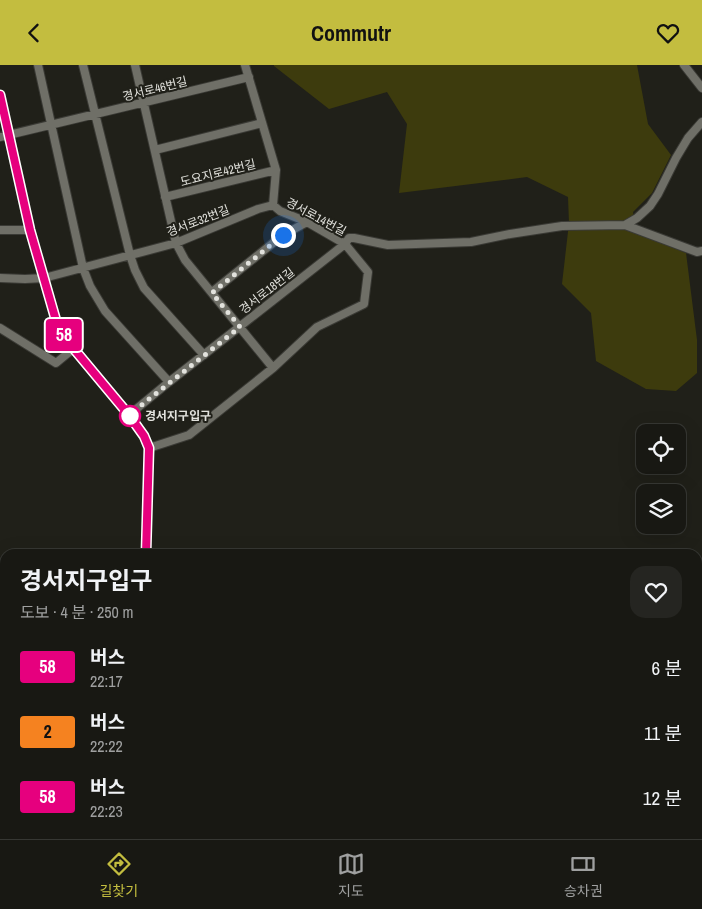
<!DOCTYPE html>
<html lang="ko">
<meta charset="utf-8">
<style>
body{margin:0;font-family:"Archivo Narrow","Noto Sans KR",sans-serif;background:#252521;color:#f1f3f6;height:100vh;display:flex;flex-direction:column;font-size:19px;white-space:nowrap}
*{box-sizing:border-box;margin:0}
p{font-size:16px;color:#9fa0a0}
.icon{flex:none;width:28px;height:28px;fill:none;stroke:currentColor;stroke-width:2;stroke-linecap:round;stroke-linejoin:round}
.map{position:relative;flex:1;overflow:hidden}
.details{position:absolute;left:0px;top:484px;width:702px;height:291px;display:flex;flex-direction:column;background:#181813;border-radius:15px 15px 0 0;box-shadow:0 5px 20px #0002,0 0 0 1px #363733}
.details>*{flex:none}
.badge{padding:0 10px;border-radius:4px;font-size:18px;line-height:32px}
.buttons{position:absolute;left:636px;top:359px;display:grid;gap:10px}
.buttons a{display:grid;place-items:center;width:50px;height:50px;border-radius:10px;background:#181813;box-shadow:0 5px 20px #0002,0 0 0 1px #363733;font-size:25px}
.you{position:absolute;width:25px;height:25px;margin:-12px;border:4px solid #fff;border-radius:50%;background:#1a73e8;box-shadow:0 0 0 8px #1a73e833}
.map>.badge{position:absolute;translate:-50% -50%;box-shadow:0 0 0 2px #fff}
.round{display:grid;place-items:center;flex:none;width:52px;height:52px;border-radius:15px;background:#252521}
.summary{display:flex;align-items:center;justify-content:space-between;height:85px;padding:0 20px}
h1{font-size:24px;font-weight:700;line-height:38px}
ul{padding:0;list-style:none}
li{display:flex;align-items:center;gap:15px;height:65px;padding:0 20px}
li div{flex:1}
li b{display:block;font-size:19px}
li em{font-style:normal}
li .badge{min-width:55px;font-weight:700;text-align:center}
header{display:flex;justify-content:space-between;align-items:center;height:65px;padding:0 20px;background:#c3bd3f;color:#111;font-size:22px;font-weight:700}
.tab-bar{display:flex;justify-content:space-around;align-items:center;height:70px;border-top:1px solid #363733;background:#181813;font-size:14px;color:#9fa0a0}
.tab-bar a{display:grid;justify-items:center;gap:2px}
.tab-bar .selected{color:#c3bd3f}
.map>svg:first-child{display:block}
</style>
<header><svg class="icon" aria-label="back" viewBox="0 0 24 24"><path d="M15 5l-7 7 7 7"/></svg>Commutr<svg class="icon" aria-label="heart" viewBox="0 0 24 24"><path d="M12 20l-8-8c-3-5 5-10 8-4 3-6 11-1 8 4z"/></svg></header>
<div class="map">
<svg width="702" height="774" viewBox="0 0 702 774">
<rect width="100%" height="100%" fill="#202019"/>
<path fill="#3d3b0d" d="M274,0H637L648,59L671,90L652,128L633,147L637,168L686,188L697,275V308L676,326L646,324L596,296L591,248L562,219L569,158L568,132L527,112L399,128L407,59L387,27L329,44L274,1Z"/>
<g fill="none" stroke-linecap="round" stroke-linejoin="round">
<g stroke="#3a3a35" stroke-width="10">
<path id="minor" d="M38,0L83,203L90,221L105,246L169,317
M83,0L130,190L135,205L144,223L204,290
M135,0L176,178L185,195L273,303
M684,0L702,23
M0,31L30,165L57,259L69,278L129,350L144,371L149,383L146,489
M0,72L249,12
M155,85L262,58
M165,132L276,105
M625,160L697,187L702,186
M0,165H30
M0,213L25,214L44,213L176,178L258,144L273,140
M212,227L283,170L307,157
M0,263L56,298L73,284
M129,350L169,317L345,179L349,173H354L388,180L471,177L510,169L562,161L625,160L637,153L650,141L658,129L676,93L688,73L702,57
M149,383L189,370L273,303L317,262L364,239L368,207L345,179L307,157L280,146L273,140L276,105L245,0
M0,545H5
M0,632L5,631
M698,686L702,691
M0,705L5,711
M130,770L131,774
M198,770L202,774
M299,770L302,774
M405,770L408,774
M500,770L503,774
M587,770L590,774
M56,774L61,770
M311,774L315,770
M436,774L441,770
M625,774L631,770"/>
</g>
<g stroke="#3a3a35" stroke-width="11">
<path id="major" d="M0,521H5
M698,530H702
M698,543H702
M698,560L702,561"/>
</g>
<use href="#minor" stroke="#6f6f67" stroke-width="8"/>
<use href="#major" stroke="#9d9829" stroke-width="9"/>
</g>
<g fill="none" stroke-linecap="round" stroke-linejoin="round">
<g stroke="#fff" stroke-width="11">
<path id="line" d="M0,30L30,165L57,259L69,278L129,350L144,371L149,383L146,489"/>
</g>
<use href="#line" stroke="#e6007e" stroke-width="8"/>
<path stroke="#e2e2dd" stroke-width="5" stroke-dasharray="0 9" d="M130,351L129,350L240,262L212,228L283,170"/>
</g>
<circle fill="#fff" stroke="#e6007e" stroke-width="2.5" cx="130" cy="351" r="10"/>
<g text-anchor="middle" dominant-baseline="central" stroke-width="4" stroke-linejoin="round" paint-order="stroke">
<g font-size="12" fill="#e2e2dd" stroke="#202019">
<text transform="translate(155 24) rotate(-14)">경서로46번길</text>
<text transform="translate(218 108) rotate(-14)">도요지로42번길</text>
<text transform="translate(316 152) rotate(28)">경서로14번길</text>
<text transform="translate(198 156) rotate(-21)">경서로32번길</text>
<text transform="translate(267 226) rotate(-38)">경서로18번길</text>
</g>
<g font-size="12" font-weight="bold" fill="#e2e2dd" stroke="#202019" text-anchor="start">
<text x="145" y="351">경서지구입구</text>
</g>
</g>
</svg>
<div class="buttons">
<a><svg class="icon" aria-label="locate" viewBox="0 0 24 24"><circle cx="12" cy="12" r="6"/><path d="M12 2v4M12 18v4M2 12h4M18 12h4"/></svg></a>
<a><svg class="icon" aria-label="layers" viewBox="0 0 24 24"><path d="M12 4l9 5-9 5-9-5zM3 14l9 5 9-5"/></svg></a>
</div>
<div class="you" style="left:283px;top:170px"></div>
<b class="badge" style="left:64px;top:270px;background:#e6007e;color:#fff">58</b>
<section class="details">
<div class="summary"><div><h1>경서지구입구</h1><p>도보 · 4 분 · 250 m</p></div><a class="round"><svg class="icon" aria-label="heart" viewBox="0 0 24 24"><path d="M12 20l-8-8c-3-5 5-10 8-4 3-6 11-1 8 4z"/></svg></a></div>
<ul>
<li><span class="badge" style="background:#e6007e;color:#fff">58</span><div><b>버스</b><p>22:17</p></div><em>6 분</em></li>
<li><span class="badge" style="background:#f58220;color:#111">2</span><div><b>버스</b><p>22:22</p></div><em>11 분</em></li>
<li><span class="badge" style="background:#e6007e;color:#fff">58</span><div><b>버스</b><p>22:23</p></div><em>12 분</em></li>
</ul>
</section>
</div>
<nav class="tab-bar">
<a class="selected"><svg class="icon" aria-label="directions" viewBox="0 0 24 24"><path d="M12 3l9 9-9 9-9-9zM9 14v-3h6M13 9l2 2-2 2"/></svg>길찾기</a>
<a><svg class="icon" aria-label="map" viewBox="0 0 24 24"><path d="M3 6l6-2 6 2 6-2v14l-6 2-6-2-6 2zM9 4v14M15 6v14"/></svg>지도</a>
<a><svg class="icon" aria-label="tickets" viewBox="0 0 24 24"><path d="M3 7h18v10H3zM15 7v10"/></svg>승차권</a>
</nav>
